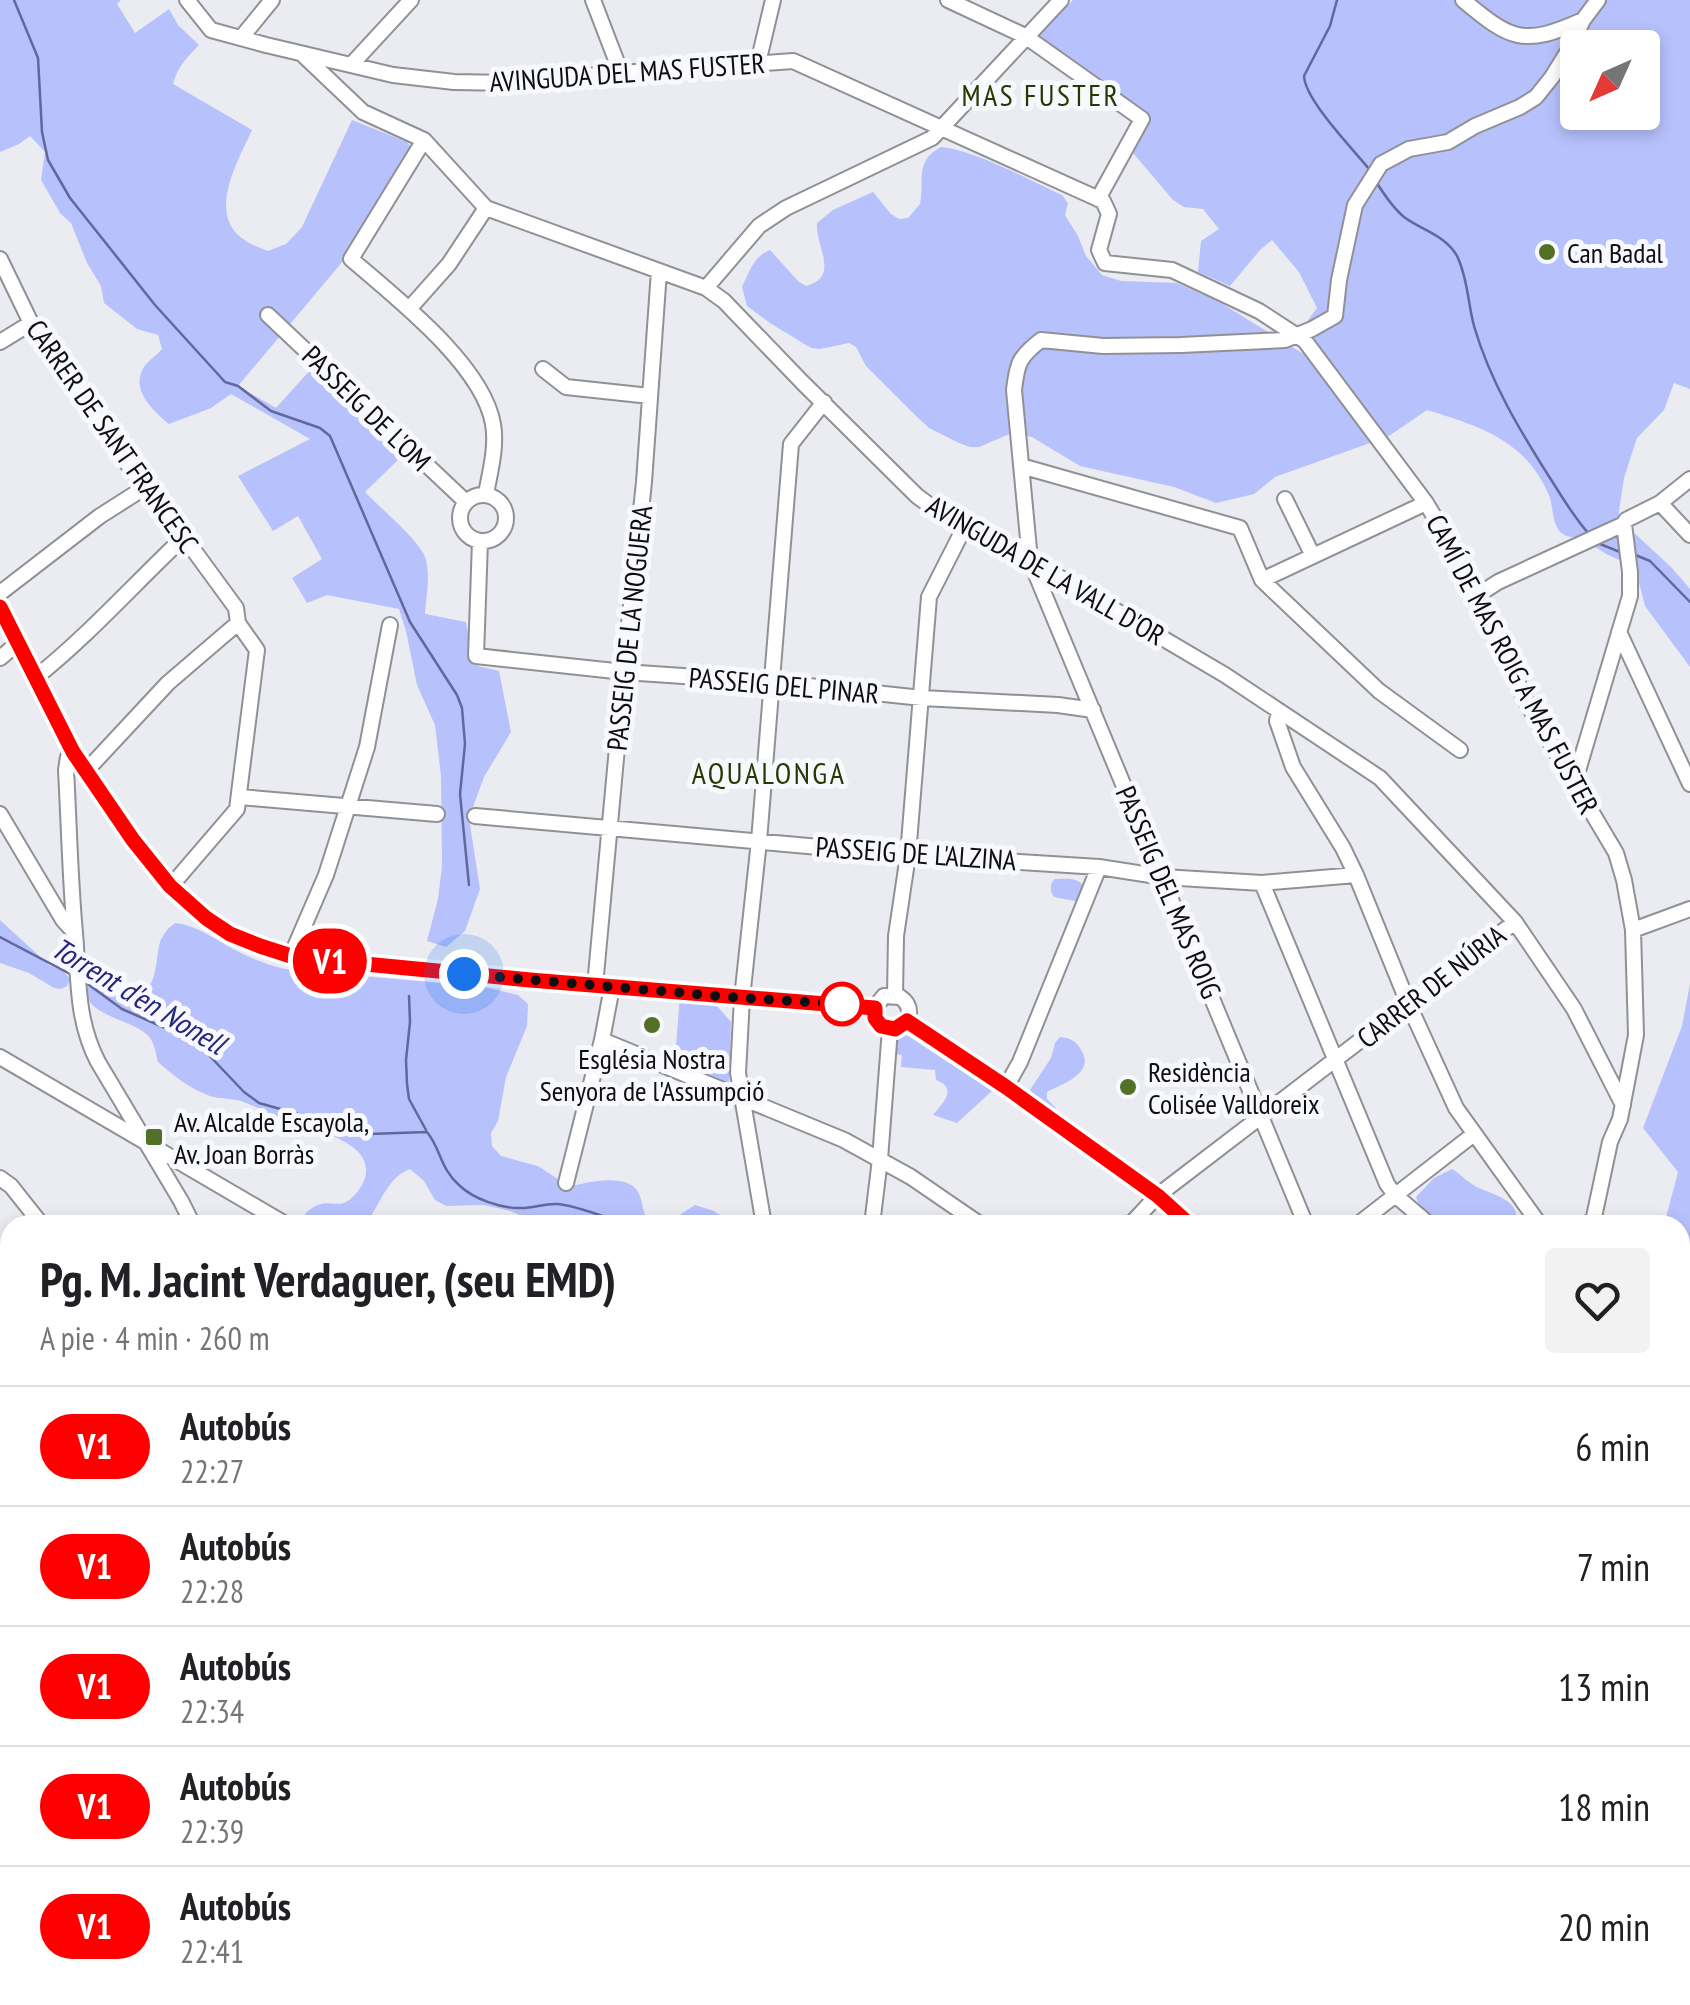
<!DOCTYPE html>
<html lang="es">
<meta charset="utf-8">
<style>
body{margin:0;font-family:"PT Sans Narrow",sans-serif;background:#f2f2f2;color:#202124;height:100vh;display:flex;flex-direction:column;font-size:38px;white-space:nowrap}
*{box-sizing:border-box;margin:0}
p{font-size:32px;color:#757577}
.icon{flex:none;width:55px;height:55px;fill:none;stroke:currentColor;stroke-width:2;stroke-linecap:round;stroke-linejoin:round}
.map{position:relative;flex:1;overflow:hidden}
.panel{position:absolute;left:0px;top:1215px;width:1690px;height:790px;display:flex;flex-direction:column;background:#fff;border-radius:30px 30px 0 0;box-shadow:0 5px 15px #0003}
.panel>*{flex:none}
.badge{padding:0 20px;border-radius:32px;font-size:35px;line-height:65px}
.needle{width:65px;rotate:225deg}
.fabs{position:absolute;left:1560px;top:30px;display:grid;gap:20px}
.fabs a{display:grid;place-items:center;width:100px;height:100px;border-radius:10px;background:#fff;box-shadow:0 5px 15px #0003;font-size:50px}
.you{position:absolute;width:50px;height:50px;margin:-25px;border:8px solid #fff;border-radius:50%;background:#1a73e8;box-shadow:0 0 0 15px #1a73e833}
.map>.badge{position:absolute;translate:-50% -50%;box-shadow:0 0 0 5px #fff}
.round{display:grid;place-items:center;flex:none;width:105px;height:105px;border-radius:10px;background:#f2f2f2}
.summary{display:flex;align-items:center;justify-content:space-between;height:170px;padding:0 40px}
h1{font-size:48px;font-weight:800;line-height:75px}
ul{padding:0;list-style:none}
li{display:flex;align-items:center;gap:30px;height:120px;padding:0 40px;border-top:2px solid #e0e0e0}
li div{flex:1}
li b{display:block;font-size:38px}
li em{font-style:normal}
li .badge{min-width:110px;font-weight:700;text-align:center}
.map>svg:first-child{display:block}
</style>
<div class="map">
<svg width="1690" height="2005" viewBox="0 0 1690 2005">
<rect width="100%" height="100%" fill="#ebecf2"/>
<path fill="#b7c1fc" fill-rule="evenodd" d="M0,0H121L117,4L135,33L169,9L178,25L199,45C187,57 177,68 173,84L252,130C238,161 205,216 246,241C252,245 261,248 268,251L286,244L302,227L352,120L407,142L413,150L343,261L238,386L276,408L311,369L403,455L365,492C379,507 419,540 425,557C431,574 426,597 425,614L466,622L474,665L499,671L511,732L484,777L469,818L480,889L465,931L446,947L427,941L438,899L442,866L441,776L435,725L417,685L406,631L399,609L327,595L307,603L292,578L322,559L298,516L273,531L238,476L310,439L231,394L211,408L169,424C155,412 129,390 144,367C148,361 157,355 162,349L158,335L137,329L104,303L101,286L87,263L71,223L60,213L41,180L45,152L30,136L19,144L0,152Z
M1073,0H1690V389L1674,383L1664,410L1637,438L1624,478L1618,518L1672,568L1690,589V667L1645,606L1634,563C1607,558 1607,553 1585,541C1575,535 1565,540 1558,529C1552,519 1553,508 1550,498C1545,484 1535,469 1525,458C1498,431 1462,421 1427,410L1386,438L1319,348L1300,331L1317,308L1299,272L1272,240L1260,250L1230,286L1198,272L1201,241L1219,229L1203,209L1184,207L1173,200L1133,153L1149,119L1037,37ZM1578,48H1642V112H1578Z
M941,147C975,150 1029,180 1062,195L1068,203L1065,215L1078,236L1086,256L1102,275L1121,281L1177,283L1221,303L1307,356L1333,387L1370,443L1275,477L1254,494L1216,503L1174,487L1080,466L1032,437L1012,433L979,447H970L959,443L929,428L915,415L866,366L856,347L849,343L820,349L811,348L770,323L747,306L742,287C749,272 754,256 770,250L798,281L806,286C841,277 815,246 817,223L833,210L873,192L891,214L899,219L908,218L920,204C925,180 914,161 941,147Z
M1055,879C1069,879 1077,877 1086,888L1079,902L1054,897C1050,892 1049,883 1055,879Z
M0,920L49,965L63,971L70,979L67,986L61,989L54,988L29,973L0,963Z
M175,923C196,925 215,939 233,949C250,958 267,965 285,969L484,987L518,995L528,1004L527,1026L506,1077L498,1121L491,1133L492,1146L501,1156L538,1166L570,1187C585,1182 631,1172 639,1194C646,1210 639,1218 661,1225H543L510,1211L484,1205L446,1206L435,1200L424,1181L410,1169C387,1177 379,1207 365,1225H309L305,1214C329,1190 338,1218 358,1191C390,1147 320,1131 291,1122C274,1117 258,1107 241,1101C231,1098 220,1099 210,1096C190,1089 174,1076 158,1062C155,1051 155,1041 145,1033C128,1018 67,1012 94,977C107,981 118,993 131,994C159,997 155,958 160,942C164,933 168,928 175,923Z
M1690,984V1525L1680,1531V1225H1664L1678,1172L1643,1128L1682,1026Z
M680,994L717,1006L731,1022L729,1084L675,1060Z
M905,1035L908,1036L992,1091L957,1123L933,1115C942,1104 959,1088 936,1080L935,1070L901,1067L902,1055L894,1054L897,1039Z
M1060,1037C1069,1038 1075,1040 1080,1048C1097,1073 1064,1083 1047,1092V1099L1056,1108L1053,1110L1033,1098L1030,1090L1051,1058L1055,1043Z
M1452,1169C1461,1174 1469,1184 1479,1188C1496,1196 1523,1201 1515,1225C1483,1225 1428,1236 1416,1197L1434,1178Z
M695,1205L714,1211L735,1225H664Z
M1162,1995H1237L1236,2005H1160Z
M1511,1995H1641L1649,2005H1517Z"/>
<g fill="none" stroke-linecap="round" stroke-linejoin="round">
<path stroke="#61689b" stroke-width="2.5" d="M14,0L38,58L42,132L48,160L70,198L109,247L155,305L225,382L238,386L271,411L320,428L330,436L410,622L457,695L462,708L465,744L460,794L469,885
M1337,0L1330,26L1304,76C1305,100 1352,148 1369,169
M1375,180C1383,193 1392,207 1404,217C1421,230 1448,236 1458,258C1468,280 1468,304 1474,326C1490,381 1520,431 1550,478C1563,498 1574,518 1590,535
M1600,544L1620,552
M1633,554L1650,561L1690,602
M0,937L74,976
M85,982L122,1009L165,1028L205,1051L244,1092L259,1103L369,1134L427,1132C441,1149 440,1169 460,1186C474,1199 500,1208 519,1208C532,1209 544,1203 558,1204C578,1206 608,1218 627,1225
M409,996L410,1022L406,1060L407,1084L409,1099L426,1130
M1680,1407L1690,1394
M1200,1995L1208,2005
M1632,1995L1640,2005"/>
<g stroke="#909197" stroke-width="18">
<path id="minor" d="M187,0L211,30L266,45L393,75L454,82L511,83L621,73L793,61L1103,201L1109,214L1099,250L1105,263L1172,270L1259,311L1305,341L1426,503L1457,554L1528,705L1616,853L1624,880L1633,930L1636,1035L1620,1119L1610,1142L1594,1217L1588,1225
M593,0L621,73
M948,0L1025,36L1142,119L1098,199
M1463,0C1511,40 1523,47 1583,20
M241,38L272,0
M302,54L363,112L424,140L486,208L706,288L724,301L802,382L917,496L936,510L1030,560L1225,675L1380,778L1515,922L1574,1009L1623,1105
M758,63L773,0
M351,65L411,0
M424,140L351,259C395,297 483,365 493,424C497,447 490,472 486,494
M0,259L31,323L144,488L184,537L236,608L238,623L257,650L237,809L170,887
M706,288L759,226L786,208L932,138L1061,0
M409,309L449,264L486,208
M268,315L466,502
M0,342L31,323
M543,369L566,387L650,396
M1021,466L1240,528L1262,580L1379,691L1460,750
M460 518a23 23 0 1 1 46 0a23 23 0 1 1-46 0Z
M1285,499L1313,556
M1660,503L1690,535
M480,541L476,656L624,672L771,682L922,698L1058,705L1093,710
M1262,580L1426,503
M0,593L100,516L144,488
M1478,595L1498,582L1624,524L1626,520L1660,503L1690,479
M0,607L73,752L133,840L170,887L206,918L230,934L291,956L334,961L530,980L875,1007
M1619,632L1690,784
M0,658L18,643
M35,678C89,635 134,584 184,537
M1279,711L1277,721L1293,767L1343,848L1356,875L1408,1003L1456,1108L1540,1225
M73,752L68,757L66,770C69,824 70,879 75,933C79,979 76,1020 98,1062L181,1201L193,1225
M86,771L168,683L238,623
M1574,784L1630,596V572L1624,524
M240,797L437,814
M0,814L63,920L74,932
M475,816L908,855L1099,867L1163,877L1262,883L1356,875
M1262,883L1387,1184L1395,1195L1430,1225
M1633,930L1690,909
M291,956L326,875L367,747L390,625
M595,986L624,672L644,482L659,271
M895,995L896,936L908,855L929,597L965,526
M875,1007L884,996L900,997C909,1003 911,1011 907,1021
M875,1007C874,1023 884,1031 899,1028
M907,1021L1006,1087L1157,1196L1190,1225
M602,1040L844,1140L911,1177L981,1225
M0,1057L287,1225
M1006,1087L1020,1062L1099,867
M0,1178L11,1186L42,1225
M566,1183L602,1040L612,987
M764,1225L738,1073L742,998L759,841L791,444L824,402
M872,1225L880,1159L890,1029
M1130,1225L1157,1196L1515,922
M1306,1225L1030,560L1014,390C1017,363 1019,357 1041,340L1103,346L1181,345L1285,340L1312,329L1335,316L1339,280L1355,205L1381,164L1409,149L1448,142L1475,126L1520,107L1536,97L1552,77L1570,48L1583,20L1598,0
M1357,1225L1474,1134
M0,1308L10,1306
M1680,1341L1690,1342
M1680,1370L1690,1360
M0,1408L10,1442
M1680,1438L1690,1440
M0,1517L10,1505
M1680,1620L1690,1609
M0,1628L10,1636
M1680,1710L1690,1719
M0,1802L10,1811
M1680,1863L1690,1872
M0,1883L10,1870
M0,1917L10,1921
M170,1995L192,2005
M499,1995L505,2005
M1007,1995L1012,2005
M1097,1995L1100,2005
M1370,1995V2005
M1441,1995L1443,2005
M222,2005L225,1995
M362,2005L364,1995
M539,2005L563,1995
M846,2005L870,1995
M1246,2005L1247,1995
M1280,2005L1297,1995"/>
</g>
<use href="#minor" stroke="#fff" stroke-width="14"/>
</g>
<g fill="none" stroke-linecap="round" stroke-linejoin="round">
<g stroke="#fff" stroke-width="22">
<path id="line" d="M0,607L73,752L133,840L170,886L206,918L230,934L260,946L291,956L334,961L530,980L875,1008V1018L881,1026L895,1029L907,1021L1006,1087L1158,1196L1190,1225"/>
</g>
<use href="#line" stroke="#f00" stroke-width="15"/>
<path stroke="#0e0e10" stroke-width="10" stroke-dasharray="0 18" d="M464,974L742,998L842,1004"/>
</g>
<g fill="#527126" stroke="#f8f9fe" stroke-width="4">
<circle cx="1547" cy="252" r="10"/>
<circle cx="652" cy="1025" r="10"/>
<circle cx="1128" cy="1087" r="10"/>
<rect x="144" y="1127" width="20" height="20" rx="5"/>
</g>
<circle fill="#fff" stroke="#f00" stroke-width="5" cx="842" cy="1004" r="20"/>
<g text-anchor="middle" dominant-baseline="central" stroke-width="10" stroke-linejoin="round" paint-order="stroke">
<g font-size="28" fill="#0e0e10" stroke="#f8f9fe">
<text transform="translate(627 72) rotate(-4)">AVINGUDA DEL MAS FUSTER</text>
<text transform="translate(367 408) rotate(44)">PASSEIG DE L'OM</text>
<text transform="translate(113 436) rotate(55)">CARRER DE SANT FRANCESC</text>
<text transform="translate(1046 570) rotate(30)">AVINGUDA DE LA VALL D'OR</text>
<text transform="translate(629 628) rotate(-84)">PASSEIG DE LA NOGUERA</text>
<text transform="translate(1513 664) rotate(62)">CAMÍ DE MAS ROIG A MAS FUSTER</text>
<text transform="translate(784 685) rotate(5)">PASSEIG DEL PINAR</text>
<text transform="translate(916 853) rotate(4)">PASSEIG DE L'ALZINA</text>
<text transform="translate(1169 892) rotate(67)">PASSEIG DEL MAS ROIG</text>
<text transform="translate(1431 986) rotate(-38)">CARRER DE NÚRIA</text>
</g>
<g font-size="28" fill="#0e0e10" stroke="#f8f9fe" text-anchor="start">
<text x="1567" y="252">Can Badal</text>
<text x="652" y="1058" text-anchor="middle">Església Nostra<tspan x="652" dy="32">Senyora de l'Assumpció</tspan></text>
<text x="1148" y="1071">Residència<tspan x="1148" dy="32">Colisée Valldoreix</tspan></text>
<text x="174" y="1121">Av. Alcalde Escayola,<tspan x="174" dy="32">Av. Joan Borràs</tspan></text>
</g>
<g font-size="30" letter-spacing="2.5" fill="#253802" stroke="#f8f9fe">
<text x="1041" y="94">MAS FUSTER</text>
<text x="769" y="772">AQUALONGA</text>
</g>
<g font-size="30" font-style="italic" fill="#27267a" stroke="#f8f9fe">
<text transform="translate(139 995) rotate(31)">Torrent d'en Nonell</text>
</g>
</g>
</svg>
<div class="fabs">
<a><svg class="needle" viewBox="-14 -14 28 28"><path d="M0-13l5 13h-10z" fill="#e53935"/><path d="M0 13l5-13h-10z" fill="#757577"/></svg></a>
</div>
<div class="you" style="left:464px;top:974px"></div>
<b class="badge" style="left:330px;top:961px;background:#f00;color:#fff">V1</b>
<section class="panel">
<div class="summary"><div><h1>Pg. M. Jacint Verdaguer, (seu EMD)</h1><p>A pie · 4 min · 260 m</p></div><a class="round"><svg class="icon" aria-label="heart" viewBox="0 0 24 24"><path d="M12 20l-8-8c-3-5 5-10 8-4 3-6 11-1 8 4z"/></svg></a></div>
<ul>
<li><span class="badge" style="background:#f00;color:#fff">V1</span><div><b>Autobús</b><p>22:27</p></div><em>6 min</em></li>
<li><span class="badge" style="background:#f00;color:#fff">V1</span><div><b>Autobús</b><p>22:28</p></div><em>7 min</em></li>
<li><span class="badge" style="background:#f00;color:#fff">V1</span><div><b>Autobús</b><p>22:34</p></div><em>13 min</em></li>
<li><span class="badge" style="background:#f00;color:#fff">V1</span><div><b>Autobús</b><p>22:39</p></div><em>18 min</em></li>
<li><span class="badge" style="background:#f00;color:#fff">V1</span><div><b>Autobús</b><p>22:41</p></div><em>20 min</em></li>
</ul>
</section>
</div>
